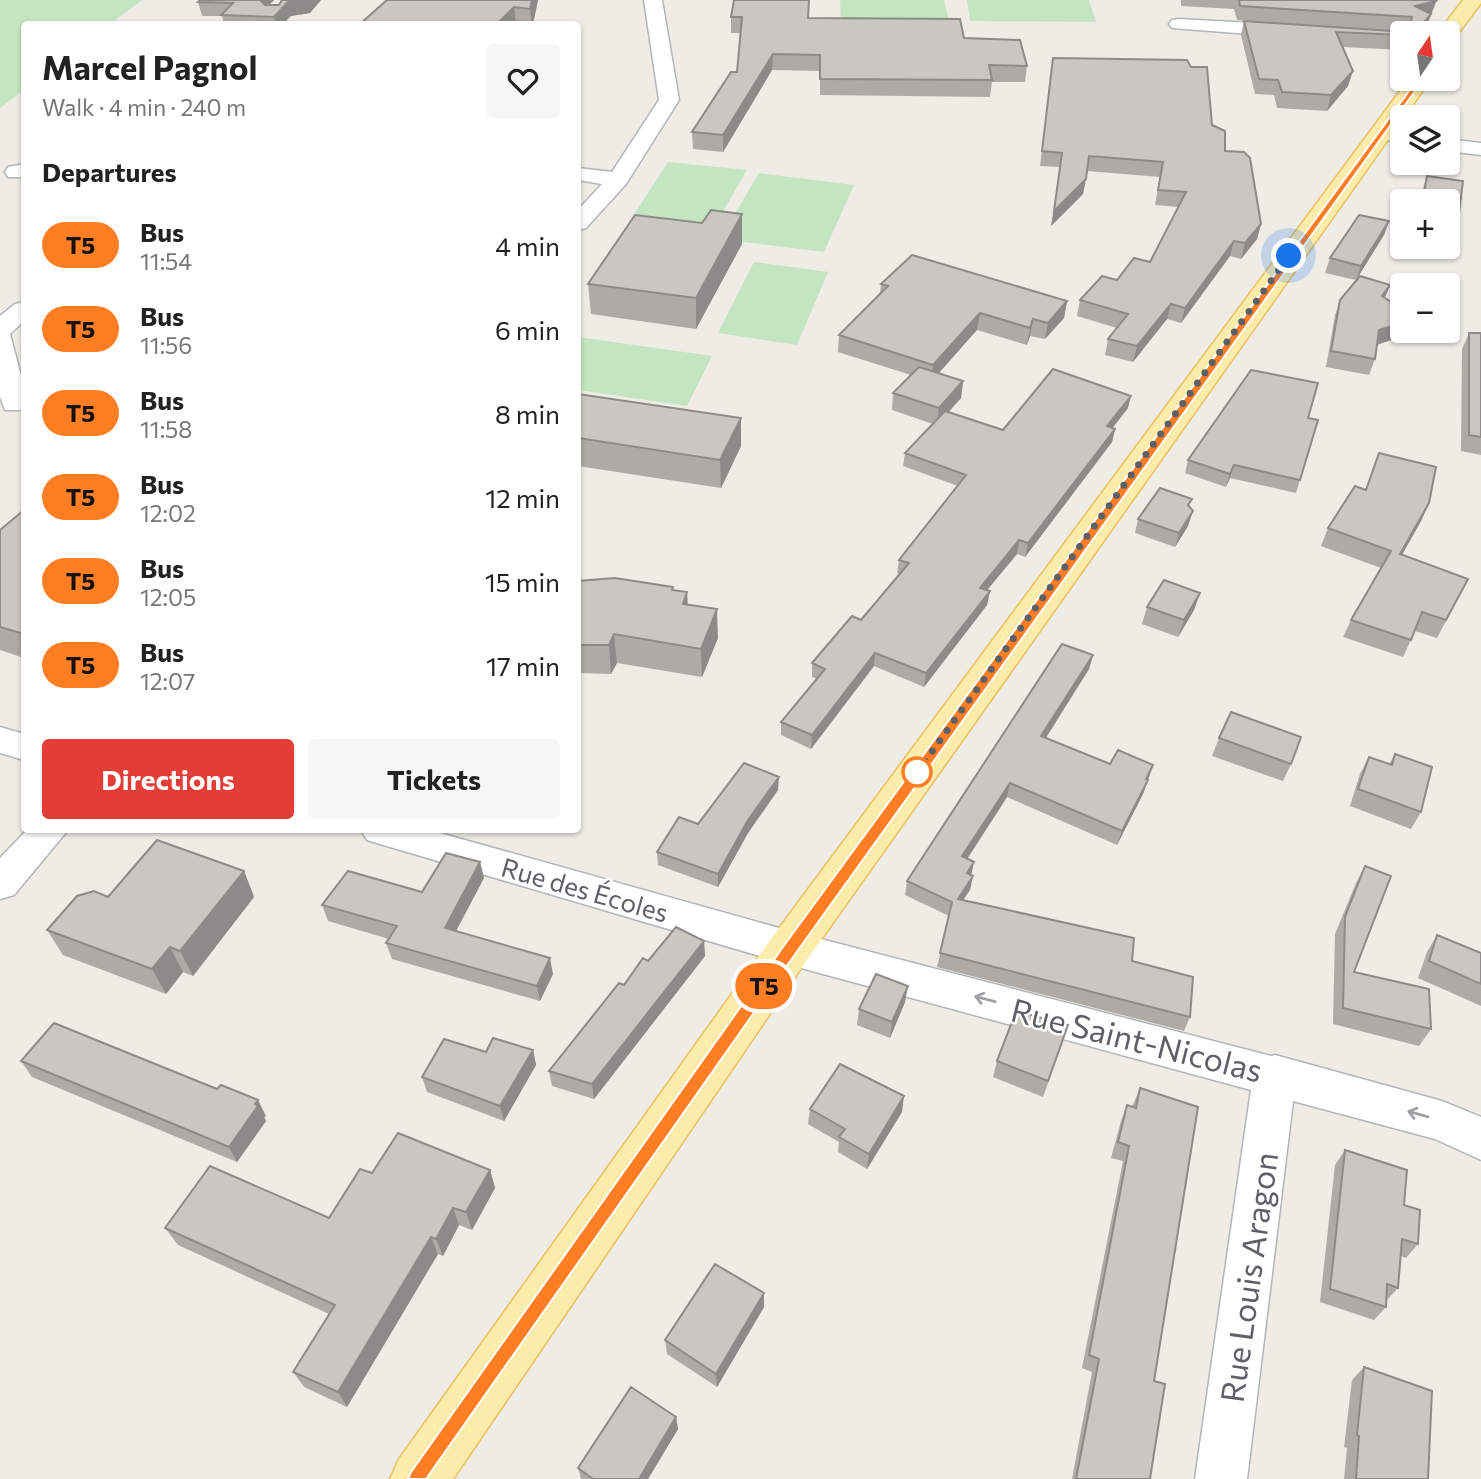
<!DOCTYPE html>
<meta charset="utf-8">
<style>
body{margin:0;font-family:Commissioner,sans-serif;background:#f6f6f6;color:#222;height:100vh;display:flex;flex-direction:column;font-size:26px;white-space:nowrap}
*{box-sizing:border-box;margin:0}
p{font-size:23px;color:#767676}
.icon{flex:none;width:38px;height:38px;fill:none;stroke:currentColor;stroke-width:2;stroke-linecap:round;stroke-linejoin:round}
.map{position:relative;flex:1;overflow:hidden}
.panel{position:absolute;left:21px;top:21px;width:560px;height:812px;display:flex;flex-direction:column;background:#fff;border-radius:7px;box-shadow:0 2px 5px #0004}
.panel>*{flex:none}
.badge{padding:0 14px;border-radius:23px;font-size:24px;line-height:46px}
.needle{width:46px;rotate:13deg}
.fabs{position:absolute;left:1390px;top:21px;display:grid;gap:14px}
.fabs a{display:grid;place-items:center;width:70px;height:70px;border-radius:7px;background:#fff;box-shadow:0 2px 5px #0004;font-size:35px}
.you{position:absolute;width:35px;height:35px;margin:-18px;border:5px solid #fff;border-radius:50%;background:#1a73e8;box-shadow:0 0 0 10px #1a73e833}
.map>.badge{position:absolute;translate:-50% -50%;box-shadow:0 0 0 4px #fff}
h2{padding:0 21px;font-size:26px;line-height:63px}
.round{display:grid;place-items:center;flex:none;width:74px;height:74px;border-radius:7px;background:#f6f6f6}
.head{display:flex;align-items:center;justify-content:space-between;height:119px;padding:0 21px}
h1{font-size:33px;font-weight:700;line-height:52px}
.cta{display:flex;gap:14px;margin-top:auto;padding:14px 21px}
.cta a{flex:1;height:80px;border-radius:7px;background:#e23e37;color:#fff;font-size:28px;font-weight:700;line-height:80px;text-align:center}
.cta a+a{background:#f6f6f6;color:#222}
ul{padding:0;list-style:none}
li{display:flex;align-items:center;gap:21px;height:84px;padding:0 21px}
li div{flex:1}
li b{display:block;font-size:26px}
li em{font-style:normal}
li .badge{min-width:77px;font-weight:700;text-align:center}
.map>svg:first-child{display:block}
</style>
<div class="map">
<svg width="1481" height="1479" viewBox="0 0 1481 1479">
<rect width="100%" height="100%" fill="#eeece5"/>
<path fill="#c4e5c2" d="M0,0H142L110,24H24V90L0,108Z
M840,0H944L949,21L841,20Z
M967,0H1089L1096,22L970,21Z
M668,162L747,170L708,237L626,227Z
M759,173L854,185L824,252L720,239Z
M754,262L828,272L797,345L718,333Z
M578,337L712,356L687,406L578,390Z"/>
<g fill="none" stroke-linecap="round" stroke-linejoin="round">
<g stroke="#b2b5b9" stroke-width="3">
<path id="street" d="M644,0H662L679,100L626,184L586,228L578,230V210L602,184L578,180V168L612,172L659,100Z
M1178,19L1290,25L1299,31L1290,37L1172,28L1169,24L1172,20Z
M1381,126L1402,131V144L1374,136L1371,132L1374,128Z
M1447,139L1481,143V155L1447,151Z
M24,164V177H8L5,172L8,167Z
M24,302V321L10,334L24,387V410H5L0,397V316L15,304Z
M0,727L24,734V760L0,753Z
M27,830H68L14,895L0,899V858Z
M361,830H429L790,931L1271,1056L1275,1055L1442,1101L1481,1117V1160L1435,1139L1293,1101L1247,1479H1195L1251,1090L790,965L380,844L367,840Z"/>
</g>
<g stroke="#ecbf60" stroke-width="3">
<path id="primary" d="M1463,0H1481V3L1454,39L1447,41V33H1438Z
M1409,79H1431L806,961L453,1479H390L399,1459L774,935Z"/>
</g>
<use href="#street" fill="#fff" fill-rule="evenodd"/>
<use href="#primary" fill="#fcecac" fill-rule="evenodd"/>
</g>
<path fill="#aeaba7" d="M200,0H274L269,5H279L282,0H321L310,13L291,16L283,24H224L222,16H202L198,2Z
M538,0L533,24H360Z
M1181,0H1437L1426,28L1422,33H1402V50L1343,47L1348,86L1327,111L1277,108L1274,95L1255,94L1241,35L1244,21L1407,32L1237,20L1234,9L1181,6Z
M731,17L808,18L964,38L1027,66L1025,82H992L990,97L820,95V71L772,70L723,152L693,149L692,132L737,72L741,33H731Z
M1053,58L1212,125L1261,224L1257,239L1241,259L1230,256L1181,323L1167,319L1133,362L1105,355L1108,339L1117,328L1077,316L1080,300L1150,262L1178,207L1155,205L1160,177L1087,171L1083,194L1051,226L1060,167L1040,166Z
M1427,176L1463,181L1455,246L1452,254L1418,247H1447V201H1421L1424,184Z
M1389,221L1384,235L1356,280L1325,273L1330,258Z
M742,244L696,329L591,314L588,284Z
M881,284L1067,301L1064,318L1045,339L1030,336L1027,345L977,330L938,373L963,381L961,398L948,412L1003,430L1128,408L1112,428L1115,429L1112,442L1025,557L1017,554L987,590L990,591L987,605L924,687L874,666L811,749L781,735V722L817,679L812,677V663L861,620L900,574L897,573L899,560L958,486L903,466L905,453L933,424L892,410L893,393L911,375L838,352L839,335L880,293Z
M1385,298L1402,331H1412L1411,333L1377,345L1375,359L1369,375L1326,367L1335,315L1340,300Z
M1469,333H1481V455L1461,451L1462,349Z
M578,394L741,446L721,488L578,466Z
M1308,418L1300,480L1296,493L1230,478L1226,487L1185,473L1188,460Z
M1379,453L1429,503L1421,521L1402,555L1468,579L1437,638L1415,631L1403,657L1343,637L1351,620L1381,568L1321,546L1328,528L1365,490Z
M24,510V658L0,650V530Z
M1138,519L1188,526L1175,547L1135,533Z
M578,581L673,587V590L687,592L688,605L718,638L702,677L617,663L611,674L578,673Z
M1200,593L1194,610L1178,637L1142,624L1147,607Z
M1093,655L1089,669L1046,738L1110,764L1153,765L1143,794L1117,845L1007,797L967,859L971,875L970,890L963,900L1132,961L1190,1017L1184,1031L937,967L949,916L905,895L907,881Z
M1219,738L1291,764L1283,781L1212,756Z
M1395,754L1421,812L1411,829L1350,806L1360,774L1369,757L1389,764Z
M778,790L748,833L718,887L658,865L657,852Z
M480,862L484,878L456,931L553,974L540,1001L392,959L386,943L389,939L328,921L322,905L422,892Z
M1365,866L1354,972L1431,1029L1419,1046L1333,1024L1335,934L1356,883Z
M244,871L254,897L193,976L183,972L166,994L63,955L47,930L108,897Z
M1437,935L1481,953V1006L1418,978L1427,952Z
M704,941L705,956L594,1099L552,1086L549,1071L624,985L648,961Z
M905,1002L890,1038L857,1025L859,1009Z
M1063,1042L1043,1097L993,1077L997,1061Z
M533,1050L536,1065L504,1121L427,1092L422,1077L486,1052Z
M21,1061L266,1116L264,1117L266,1121L237,1162L32,1077Z
M1140,1088L1154,1381L1150,1479H1072L1092,1372L1082,1368L1123,1161L1111,1158L1121,1121L1127,1105L1132,1107Z
M810,1109L902,1112L867,1169L838,1152L839,1142L808,1124Z
M1345,1150L1404,1205L1418,1244L1406,1258L1401,1256L1398,1288L1386,1301V1307L1374,1320L1320,1302L1335,1165Z
M490,1170L495,1188L472,1230L459,1225L443,1256L438,1254L347,1407L304,1387L293,1372L329,1314L178,1245L165,1228L329,1218L372,1173Z
M764,1307L717,1387L667,1354L665,1340Z
M1364,1367L1428,1479H1344L1347,1448L1344,1447L1352,1380Z
M676,1417L678,1429L648,1479H581L578,1468Z"/>
<path fill="#8d8b88" d="M259,0H274L262,13Z
M300,0H321L310,13L291,16L283,24H276L274,17L288,2Z
M532,0H538L533,24H532L530,9Z
M1436,1L1426,28L1422,33H1415V6Z
M514,7L516,24H497Z
M773,54L772,70L723,152V135Z
M1353,71L1348,86L1327,111L1331,95Z
M1086,179L1083,194L1051,226L1054,211Z
M742,214V244L696,329V298Z
M1389,221L1384,235L1356,280L1361,266Z
M1261,224L1257,239L1241,259L1245,243Z
M1234,241L1230,256L1181,323L1185,308Z
M1390,285L1384,300L1382,296Z
M1067,301L1064,318L1045,339L1048,323Z
M1171,304L1167,319L1133,362L1137,346Z
M980,313L977,330L931,382L933,365Z
M1033,319L1030,336L1027,345L1030,328Z
M1402,323V331H1412L1411,333L1373,346L1379,330Z
M963,381L961,398L937,425L939,408Z
M1131,396L1128,408L1104,439L1107,426Z
M741,418V446L721,488L720,460Z
M1115,429L1112,442L1025,557L1028,543Z
M1234,465L1230,478L1226,487L1230,474Z
M1429,503L1421,521L1392,572L1400,554Z
M1193,511L1188,526L1175,547L1179,533Z
M1019,540L1017,554L978,601L980,588Z
M990,591L987,605L924,687L926,673Z
M687,592L688,621L683,604Z
M1200,593L1194,610L1178,637L1184,620Z
M717,609L718,638L702,677L701,649Z
M614,634L617,663L611,674L609,645Z
M875,653L874,666L811,749L812,735Z
M1093,655L1089,669L1038,750L1041,736Z
M1153,765L1143,794L1117,845L1122,831Z
M779,777L778,790L748,833L718,887V874L748,820Z
M1010,783L1007,797L960,870L962,856Z
M480,862L484,878L449,944L445,928Z
M974,862L971,876L967,873Z
M244,871L254,897L193,976L180,951Z
M973,876L970,890L955,912L958,899Z
M704,941L705,956L594,1099L592,1084Z
M170,947L183,972L166,994L152,969Z
M550,958L553,974L540,1001L537,986Z
M908,986L905,1002L890,1038L892,1022Z
M533,1050L536,1065L504,1121L500,1106Z
M904,1096L902,1112L867,1169L869,1154Z
M258,1100L266,1116L264,1117L266,1121L237,1162L229,1147Z
M490,1170L495,1188L472,1230L466,1212Z
M453,1208L459,1225L443,1256L436,1239Z
M431,1237L438,1254L347,1407L338,1392Z
M764,1293V1307L717,1387L716,1374Z
M676,1417L678,1429L648,1479H639Z"/>
<path fill="#cac7c2" stroke="#8d8b88" stroke-width="2" d="M200,0H260L265,5H279L282,0H300L288,2L274,17L221,15L233,3L198,2Z
M387,0H532L530,9L514,7L497,24H360Z
M734,0H809L808,18L960,19L964,38L1020,40L1027,66L989,65L992,80L820,79V55L773,54L723,135L692,132L731,72H737L742,17H731Z
M1239,0H1437L1436,1L1415,6L1431,14L1415,33H1402V35L1336,32L1353,71L1331,95L1282,92L1278,80L1259,79L1244,21L1407,32L1412,17L1240,6Z
M1053,58L1187,60L1191,67H1207L1212,125L1225,131V151L1244,152L1250,158L1261,224L1245,243L1234,241L1185,308L1171,304L1137,346L1108,339L1128,314L1080,300L1102,276L1117,280L1134,258L1150,262L1186,192L1158,190L1163,162L1089,156L1086,179L1054,211L1062,153L1042,151Z
M1427,176L1463,181L1455,246L1447,244V201H1423Z
M711,210L742,214L696,298L588,284L635,215L702,223Z
M1359,215L1389,221L1361,266L1330,258Z
M912,255L1067,301L1048,323L1033,319L1030,328L980,313L933,365L839,335L888,286L881,284Z
M1360,276L1390,285L1382,296L1402,309V323L1379,330L1375,359L1331,351L1340,300Z
M1469,333H1481V437L1469,435Z
M919,367L963,381L939,408L893,393Z
M1053,369L1131,396L1107,426L1115,429L1028,543L1019,540L980,588L990,591L926,673L875,653L812,735L781,722L825,669L812,663L852,616L861,620L909,563L899,560L966,475L905,453L945,411L1003,430Z
M1251,370L1318,383L1308,418L1318,420L1300,480L1234,465L1230,474L1188,460Z
M578,394L741,418L720,460L578,438Z
M1379,453L1436,467L1429,503L1400,554L1468,579L1446,620L1422,612L1411,640L1351,620L1391,551L1328,528L1355,486L1366,490Z
M1160,488L1192,499L1188,505L1193,511L1179,533L1138,519Z
M24,510V634L0,627V530Z
M615,578L673,587L672,590L687,592L683,604L717,609L701,649L614,634L609,645H578V581Z
M1164,580L1200,593L1184,620L1147,607Z
M1062,644L1093,655L1041,736L1110,764L1118,750L1153,765L1146,779L1148,780L1122,831L1010,783L962,856L974,862L967,873L973,876L958,899L1134,938L1132,961L1193,977L1190,1017L940,953L952,902L907,881Z
M1231,712L1301,737L1291,764L1219,738Z
M1395,754L1432,767L1421,812L1358,789L1369,757L1392,765Z
M744,763L779,777L748,820L718,874L657,852L679,817L698,824Z
M157,840L244,871L180,951L170,947L152,969L47,930L77,896L94,891L108,897Z
M446,853L480,862L445,928L550,958L537,986L386,943L397,926L322,905L348,871L422,892Z
M1365,866L1391,876L1354,972L1429,989L1431,1029L1343,1008L1345,917Z
M676,927L704,941L592,1084L549,1071L619,983L624,985L643,958L648,961Z
M1437,935L1481,953V984L1429,961Z
M876,974L908,986L892,1022L859,1009Z
M1016,1011L1068,1025L1048,1081L997,1061Z
M54,1023L217,1089L221,1085L258,1100L255,1104L258,1106L229,1147L21,1061Z
M493,1038L533,1050L500,1106L422,1077L444,1039L486,1052Z
M840,1064L904,1096L869,1154L839,1137L845,1129L810,1109Z
M1140,1088L1198,1107L1154,1381L1165,1384L1150,1479H1076L1099,1359L1089,1355L1129,1146L1118,1142L1127,1105L1136,1108Z
M398,1133L490,1170L466,1212L453,1208L436,1239L431,1237L338,1392L293,1372L335,1305L165,1228L210,1166L329,1218L360,1169L372,1173Z
M1345,1150L1407,1170L1404,1205L1420,1210L1418,1244L1402,1239L1398,1288L1387,1284L1386,1307L1330,1289Z
M715,1264L764,1293L716,1374L665,1340Z
M1364,1367L1432,1391L1428,1479H1356L1359,1436L1357,1435Z
M631,1387L676,1417L639,1479H593L578,1468Z"/>
<defs><path id="oneway-shaft" d="M-6 0H5M1.5-3L5.5 0L1.5 3" fill="none" stroke-width="1.6" stroke-linecap="round" stroke-linejoin="round" transform="scale(1.75)"/></defs>
<g stroke="#9ea0a3">
<use href="#oneway-shaft" transform="translate(985 999) rotate(-165)"/>
<use href="#oneway-shaft" transform="translate(1418 1114) rotate(-164)"/>
</g>
<path fill="#ff7d23" stroke="#fff" stroke-width="2" d="M1420,76L1423,80L796,953L426,1479H408L411,1472L785,944Z"/>
<g fill="none" stroke-linecap="round" stroke-linejoin="round">
<path stroke="#5d6065" stroke-width="7" stroke-dasharray="0 12.6" d="M917,772L910,782L1289,256"/>
</g>
<circle fill="#fff" stroke="#ff7d23" stroke-width="3.5" cx="917" cy="772" r="14"/>
<g text-anchor="middle" dominant-baseline="central" stroke-width="5" stroke-linejoin="round" paint-order="stroke">
<g font-size="26" fill="#5d6065" stroke="#fff">
<text transform="translate(585 889) rotate(16)">Rue des Écoles</text>
</g>
<g font-size="32" fill="#5d6065" stroke="#fff">
<text transform="translate(1137 1039) rotate(14)">Rue Saint-Nicolas</text>
<text transform="translate(1248 1277) rotate(-82)">Rue Louis Aragon</text>
</g>
</g>
</svg>
<div class="fabs">
<a><svg class="needle" viewBox="-14 -14 28 28"><path d="M0-13l5 13h-10z" fill="#e53935"/><path d="M0 13l5-13h-10z" fill="#767676"/></svg></a>
<a><svg class="icon" aria-label="layers" viewBox="0 0 24 24"><path d="M12 4l9 5-9 5-9-5zM3 14l9 5 9-5"/></svg></a>
<a>+</a>
<a>−</a>
</div>
<div class="you" style="left:1289px;top:256px"></div>
<b class="badge" style="left:764px;top:986px;background:#ff7d23;color:#111">T5</b>
<section class="panel">
<div class="head"><div><h1>Marcel Pagnol</h1><p>Walk · 4 min · 240 m</p></div><a class="round"><svg class="icon" aria-label="heart" viewBox="0 0 24 24"><path d="M12 20l-8-8c-3-5 5-10 8-4 3-6 11-1 8 4z"/></svg></a></div>
<h2>Departures</h2>
<ul>
<li><span class="badge" style="background:#ff7d23;color:#111">T5</span><div><b>Bus</b><p>11:54</p></div><em>4 min</em></li>
<li><span class="badge" style="background:#ff7d23;color:#111">T5</span><div><b>Bus</b><p>11:56</p></div><em>6 min</em></li>
<li><span class="badge" style="background:#ff7d23;color:#111">T5</span><div><b>Bus</b><p>11:58</p></div><em>8 min</em></li>
<li><span class="badge" style="background:#ff7d23;color:#111">T5</span><div><b>Bus</b><p>12:02</p></div><em>12 min</em></li>
<li><span class="badge" style="background:#ff7d23;color:#111">T5</span><div><b>Bus</b><p>12:05</p></div><em>15 min</em></li>
<li><span class="badge" style="background:#ff7d23;color:#111">T5</span><div><b>Bus</b><p>12:07</p></div><em>17 min</em></li>
</ul>
<div class="cta"><a>Directions</a><a>Tickets</a></div>
</section>
</div>
